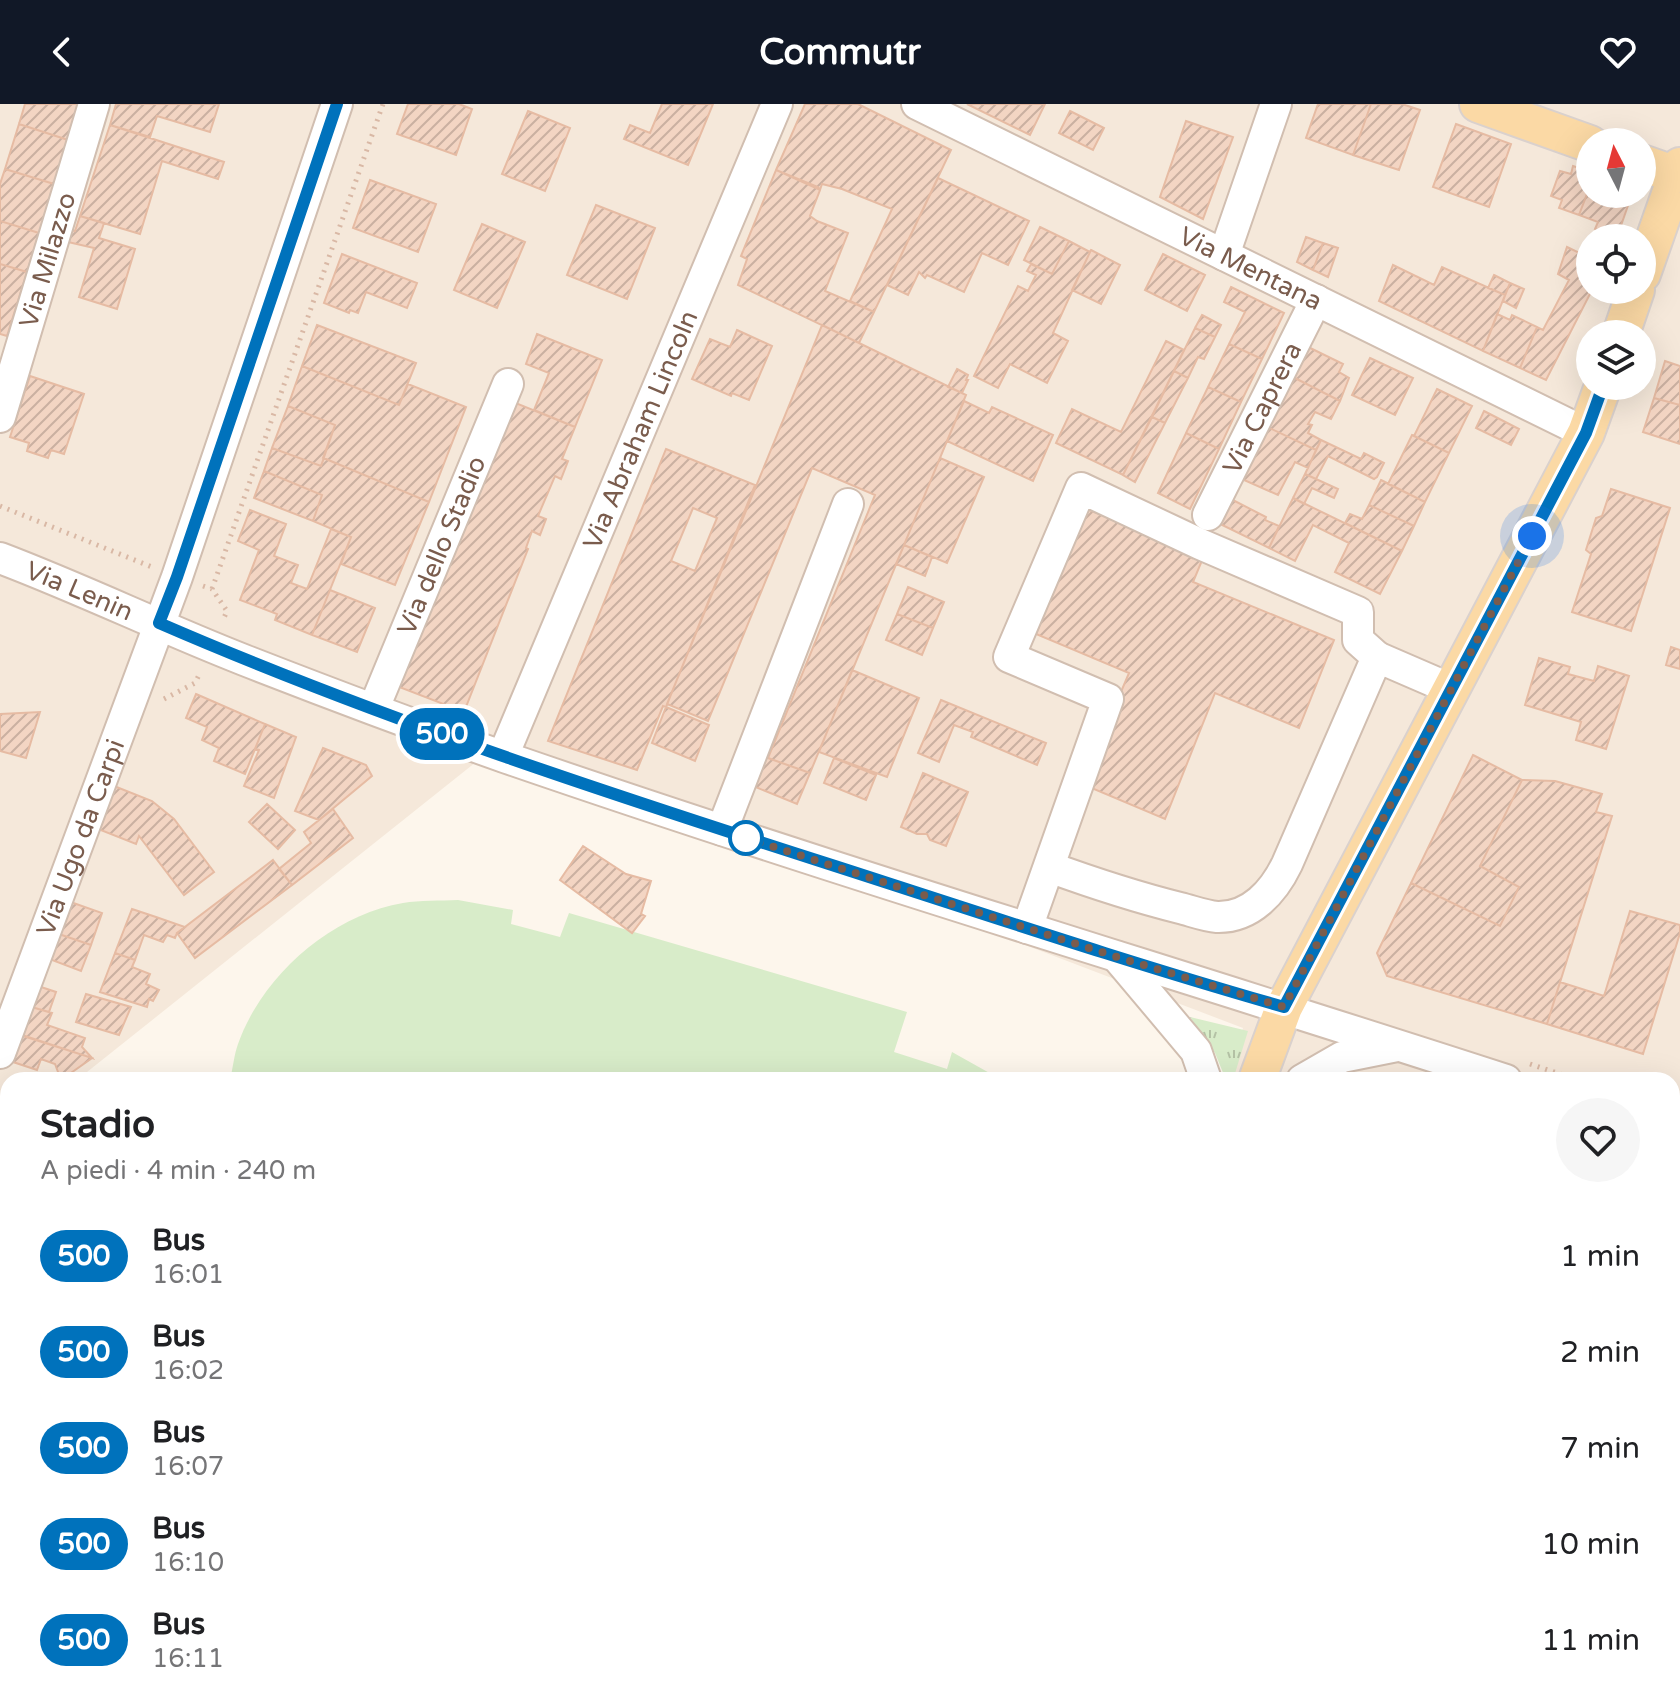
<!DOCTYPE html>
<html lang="it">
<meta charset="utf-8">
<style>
body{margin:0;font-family:"Varela Round",sans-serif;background:#f6f6f6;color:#202124;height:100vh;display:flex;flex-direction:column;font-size:30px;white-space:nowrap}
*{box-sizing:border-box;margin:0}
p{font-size:26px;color:#757577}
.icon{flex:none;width:44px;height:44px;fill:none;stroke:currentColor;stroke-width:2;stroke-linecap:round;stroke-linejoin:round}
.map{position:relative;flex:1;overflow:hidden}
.sheet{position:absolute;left:0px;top:968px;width:1680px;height:632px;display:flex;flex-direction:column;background:#fff;border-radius:24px 24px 0 0;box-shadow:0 8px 32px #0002}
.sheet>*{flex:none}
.badge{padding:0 16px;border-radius:26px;font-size:28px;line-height:52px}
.needle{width:52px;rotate:354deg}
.tools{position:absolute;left:1576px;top:24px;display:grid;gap:16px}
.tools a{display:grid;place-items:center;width:80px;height:80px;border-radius:50%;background:#fff;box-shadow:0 8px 32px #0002;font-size:40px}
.you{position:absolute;width:40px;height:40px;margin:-20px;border:6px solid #fff;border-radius:50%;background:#1a73e8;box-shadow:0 0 0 12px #1a73e833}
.map>.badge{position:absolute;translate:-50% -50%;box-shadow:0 0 0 4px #fff}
.round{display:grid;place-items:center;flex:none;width:84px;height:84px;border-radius:42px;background:#f6f6f6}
.overview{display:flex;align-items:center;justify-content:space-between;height:136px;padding:0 40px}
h1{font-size:38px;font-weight:700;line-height:60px}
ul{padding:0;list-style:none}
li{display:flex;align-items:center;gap:24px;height:96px;padding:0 40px}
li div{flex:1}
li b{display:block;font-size:30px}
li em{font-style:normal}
li .badge{min-width:88px;font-weight:700;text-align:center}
header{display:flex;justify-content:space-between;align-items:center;height:104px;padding:0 40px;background:#111827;color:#fff;font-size:36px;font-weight:700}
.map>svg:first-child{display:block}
</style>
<header><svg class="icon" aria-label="back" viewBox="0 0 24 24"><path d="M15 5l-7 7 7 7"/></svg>Commutr<svg class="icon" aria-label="heart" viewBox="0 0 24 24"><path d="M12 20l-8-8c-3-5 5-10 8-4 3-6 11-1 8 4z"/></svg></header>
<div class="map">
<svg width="1680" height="1600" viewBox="0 0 1680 1600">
<defs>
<pattern id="grass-tufts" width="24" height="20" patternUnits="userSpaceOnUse" patternTransform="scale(2)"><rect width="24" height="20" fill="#d8ecc9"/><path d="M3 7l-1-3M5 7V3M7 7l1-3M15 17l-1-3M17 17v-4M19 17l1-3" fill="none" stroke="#b4c2a5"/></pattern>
<pattern id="building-hatch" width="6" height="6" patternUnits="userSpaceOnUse" patternTransform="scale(2)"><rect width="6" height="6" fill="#f3d5c3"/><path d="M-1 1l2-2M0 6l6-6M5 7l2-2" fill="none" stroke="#cab0a1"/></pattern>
</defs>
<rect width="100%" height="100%" fill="#fdf6ec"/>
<path fill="#f5e8da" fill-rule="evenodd" d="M0,0H1680V1600H883L886,1592H1672V976H1226L1243,924L886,788L476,658L77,976H8V1031L0,1037ZM1590,38H1642V90H1590ZM1590,134H1642V186H1590ZM1590,230H1642V282H1590Z"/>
<path fill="url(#grass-tufts)" d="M1190,913L1248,927L1233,976H1226L1215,949Z"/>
<path fill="#d8ecc9" d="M458,796L513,806L511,820L560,833L569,809L907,908L894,948L947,965L952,948L1002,976H230C233,964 234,951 238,940C262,872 331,811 403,799C420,796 440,797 458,796Z
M0,1164L8,1167V1592H886L883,1600H0Z"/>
<path fill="url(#building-hatch)" stroke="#e6bba3" stroke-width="2" fill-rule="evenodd" d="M25,0H79L68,36L19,20Z
M116,0H219L210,28L157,12L150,33L110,21Z
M408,0H459L472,5L456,51L397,30Z
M662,0H713L688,61L624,35L630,21L650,29Z
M805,0H858L951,46L874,208L850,197L892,105L842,85L822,80L820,86L776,66Z
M967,0H1045L1030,31Z
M1318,0H1371L1353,51L1306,34Z
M1371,0H1402L1420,6L1399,66L1353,51Z
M528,7L570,24L545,87L502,70Z
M1070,7L1104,24L1093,46L1059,29Z
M1186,17L1233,33L1203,115L1160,93Z
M19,20L68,36L54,80L5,65Z
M1456,20L1511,40L1489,103L1433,83Z
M110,21L224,58L218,75L162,57L140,130L80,112Z
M1573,62L1590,68V82L1579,111L1559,104L1562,96L1551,92L1560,67L1571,70Z
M5,65L54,80L39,129L0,117V80Z
M776,66L818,83L820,86L810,112L817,117L848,129L825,187L874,208L859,239L738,181L747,155L741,152Z
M938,74L1029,117L1008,161L982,149L964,188L927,171L925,174L919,168L908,191L887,181Z
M370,76L436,100L418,148L353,124Z
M1590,82V90H1632L1617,133L1595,125L1598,118L1579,111Z
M596,101L655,124L627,195L567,171Z
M80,112L104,119L99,134L135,145L117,205L79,193L94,144L68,138L71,126L75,127Z
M0,117L39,129L27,168L0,160Z
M482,120L525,138L497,204L454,186Z
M1040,123L1069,137L1052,170L1024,156Z
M1306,133L1323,139L1313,166L1297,158Z
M1069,137L1090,148L1053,229L1068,237L1047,279L1010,260L998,284L974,272L1018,182L1028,187L1036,171L1027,167L1031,160L1052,170Z
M1323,139L1338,144L1328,173L1313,166Z
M1567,143L1590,154V186H1592L1546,276L1520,264L1537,223L1543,226L1569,176L1558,170Z
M1091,146L1120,161L1101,200L1072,186Z
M342,150L417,179L407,204L366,188L358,209L350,206L349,209L324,199Z
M1163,150L1205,171L1187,207L1145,186Z
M0,160L27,168L7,232L0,230Z
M1393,161L1434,181L1442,163L1505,191L1483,247L1379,197Z
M1494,171L1510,179L1505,191L1488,184Z
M1510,179L1524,185L1516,204L1503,197Z
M1231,183L1284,209L1262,255L1229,240L1245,208L1224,198Z
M1497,210L1510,216L1512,211L1537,223L1520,264L1483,247Z
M1202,211L1221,221L1215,233L1195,224Z
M317,221L416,259L399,301L302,262Z
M822,221L966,291L810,669L768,654L875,391L812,364L708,617L667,600Z
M1195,224L1215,233L1204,255L1198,253L1188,274L1174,267Z
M737,226L772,242L749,296L732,289L731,292L692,275L710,235L730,243Z
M537,230L602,256L575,323L534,306L549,269L526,260Z
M1166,237L1184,246L1123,371L1056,339L1072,305L1121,328Z
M1300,239L1343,260L1339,268L1349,274L1340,297L1285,269Z
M1229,240L1262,255L1241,298L1208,283Z
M1370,254L1413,274L1395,311L1352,291Z
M1665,257L1680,262V301L1654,294Z
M302,262L399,301L408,280L466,303L429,398L323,354L335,321L288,302Z
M957,265L968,271L966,276H968L962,289L948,283Z
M1174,267L1188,274L1165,319L1152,313Z
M1285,269L1340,297L1331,315L1315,308L1308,320L1312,321L1308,329L1321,336L1316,346L1261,320Z
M30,272L84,290L64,350L51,346L48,354L27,347L29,339L10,333Z
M1208,283L1241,298L1219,345L1186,329Z
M1437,285L1472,302L1449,349L1414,332Z
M1654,294L1680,301V340L1643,328Z
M508,296L575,323L562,355L568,357L561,375L555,372L538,412L546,415L540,431L532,427L526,444L528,445L464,608L394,581Z
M964,297L989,309L992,303L1053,331L1033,377L947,337Z
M288,302L335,321L321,362L272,344Z
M1484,307L1519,325L1511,341L1476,324Z
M1152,313L1165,319L1135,378L1123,371Z
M1261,320L1316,346L1308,364L1295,358L1278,391L1235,372Z
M1186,329L1219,345L1190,405L1158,389Z
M1412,331L1449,349L1425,398L1388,380Z
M1321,336L1361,355L1364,349L1384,359L1377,373L1374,375L1328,352L1316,375L1305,370Z
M272,344L321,362L324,354L429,398L395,481L341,460L351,433L313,417L322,391L264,367Z
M666,345L755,381L666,603L663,602L637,666L548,637ZM693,404L717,414L695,467L671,457Z
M940,354L984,373L947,459L904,441Z
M264,367L322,391L313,417L254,394Z
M1305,370L1338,385L1334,394L1312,384L1304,400L1293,394Z
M1381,376L1425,398L1414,422L1369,401Z
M1611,385L1670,404L1631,527L1572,508L1591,450L1586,446L1596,414L1602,412Z
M1225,392L1266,413L1265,416L1279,422L1269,444L1212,416Z
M1293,394L1402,447L1380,490L1335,468L1349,439L1313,421L1295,457L1269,444Z
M1369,401L1414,422L1402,447L1345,419L1350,410L1362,415Z
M1087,405L1203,454L1193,478L1334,536L1299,624L1215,589L1165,715L1082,680L1129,569L1036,530Z
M250,406L286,420L274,452L298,461L291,479L307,485L331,425L351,433L312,531L275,516L277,510L240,496L259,446L238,437Z
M904,441L932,453L925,472L896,460Z
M908,483L944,498L933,524L897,510Z
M330,486L375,504L357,548L312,531Z
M897,510L933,524L922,551L886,536Z
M1671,543L1680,546V565L1666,561Z
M1539,554L1570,563L1568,570L1594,577L1598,562L1629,572L1606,645L1576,636L1581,618L1525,601Z
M852,566L919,594L887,673L819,648Z
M196,590L265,620L245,670L214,657L219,644L202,636L207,623L186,614Z
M941,596L1046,639L1037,661L971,633L973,628L954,621L939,658L918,649Z
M666,603L709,621L695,657L652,639Z
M40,608L26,654L0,647V610Z
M265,620L296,633L274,694L244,682L259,646L255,645Z
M323,644L366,661L372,672L319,716L295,707Z
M1473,651L1522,676L1480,762L1519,783L1500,822L1411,779Z
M765,653L810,669L797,700L753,682Z
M834,654L876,671L866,696L824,679Z
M923,669L968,688L946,742L930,736L927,730H917L901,723Z
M1522,676L1555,677L1602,690L1596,708L1612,712L1547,920L1387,872L1377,849L1411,779L1500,822L1519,783L1480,762Z
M109,680L152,697L174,715L214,768L184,791L139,732L136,740L93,723Z
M267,700L295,726L278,745L249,718Z
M333,705L353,734L292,781L279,765L311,739L304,728Z
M583,742L626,770L651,777L641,810L645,812L632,829L560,776Z
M273,756L292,781L195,854L177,829Z
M65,796L102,809L91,841L53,828Z
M132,805L156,813L185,823L177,829L175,834L167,831L163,838L144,831L135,856L115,849Z
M1630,807L1680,821V829L1643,950L1547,920L1560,878L1604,892Z
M53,828L91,841L81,867L44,853Z
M115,849L135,856L132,863L150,870L146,880L159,886L153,897L149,895L147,903L100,888Z
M35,881L56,888L49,908L28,902Z
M86,890L131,903L119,931L76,918Z
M28,902L52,909L47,921L85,934L82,943L92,954L17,930Z
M16,929L92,954L61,976L55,960L41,955L37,966L7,956Z
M1672,1082L1680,1085V1106L1672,1123Z
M3,1172L8,1173V1207L0,1205Z
M8,1321V1520L0,1518V1339Z
M1679,1425H1680V1480L1672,1477V1449Z
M1672,1587L1680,1589V1600H1607L1609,1592H1672Z
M897,1592H965L962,1600L934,1593L932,1600H894Z
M1488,1592H1525L1522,1600H1511Z"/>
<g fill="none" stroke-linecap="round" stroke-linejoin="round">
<g stroke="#d1beb0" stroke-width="34">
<g id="minor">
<path id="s1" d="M917,0L1586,329"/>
<path d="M1224,151L1276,0"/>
<path id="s2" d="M0,313L94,0"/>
<path id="s3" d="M1208,411L1316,196"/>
<path id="s4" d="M0,454C82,485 162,524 244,556C331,590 419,623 507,654C838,768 1173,868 1506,976"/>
<path d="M1377,553L1451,585"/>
<path id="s5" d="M374,604L508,280"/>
<path id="s6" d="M503,652L777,0"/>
<path d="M722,726L848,400"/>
<path d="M1027,824L1108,595L1009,553L1081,384L1200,440L1358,508V536L1377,553L1287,760C1274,787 1251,814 1217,813C1205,812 1192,807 1180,804C1136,793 1093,779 1049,763"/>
<path d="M1117,853L1196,947L1206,976"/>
<path id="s7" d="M0,949L177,473L337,0"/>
<path d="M1302,976L1342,953L1397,942"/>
<path d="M1672,1026L1680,1028"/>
<path d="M1672,1280L1680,1255"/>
<path d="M1672,1553L1680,1556"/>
<path d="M1132,1600L1134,1592"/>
<path d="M1322,1600L1324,1592"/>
<path d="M1569,1600L1571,1592"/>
</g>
</g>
<g stroke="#dad1cd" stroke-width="40">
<path id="major" d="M1478,0L1590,40
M1642,59L1676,71
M1642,170L1680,62
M1621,230L1636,186
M1257,976L1284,903L1586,329L1603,282
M1054,1600L1057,1592"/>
</g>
<path stroke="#d9b8a5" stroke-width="5" stroke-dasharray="2 6" stroke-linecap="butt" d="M0,402L152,463
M203,482L212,485L227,507L223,516
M212,485L383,0
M164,595L195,579L200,569
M1530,960L1578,976"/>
<use href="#minor" stroke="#fff" stroke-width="30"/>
<use href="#major" stroke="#fbd9a5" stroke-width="36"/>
</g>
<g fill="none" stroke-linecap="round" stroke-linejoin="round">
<g stroke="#fff" stroke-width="18">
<path id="line" d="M337,0L177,473L159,519C378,614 607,689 835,762C984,810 1133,860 1284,903L1586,329L1603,282"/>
</g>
<use href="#line" stroke="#0072bc" stroke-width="12"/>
<path stroke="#7a5c4d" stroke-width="8" stroke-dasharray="0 14.4" d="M746,734L1117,853L1284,903L1532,432"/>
</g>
<circle fill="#fff" stroke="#0072bc" stroke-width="4" cx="746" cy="734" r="16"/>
<g text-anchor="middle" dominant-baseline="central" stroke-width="7" stroke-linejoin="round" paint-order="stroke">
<g font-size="26" fill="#7a5c4d" stroke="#fffaf3">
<text stroke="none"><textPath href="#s2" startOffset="164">Via Milazzo</textPath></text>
<text stroke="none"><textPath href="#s1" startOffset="372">Via Mentana</textPath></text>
<text stroke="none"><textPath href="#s3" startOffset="120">Via Caprera</textPath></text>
<text stroke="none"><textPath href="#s6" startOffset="354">Via Abraham Lincoln</textPath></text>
<text stroke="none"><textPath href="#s5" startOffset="176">Via dello Stadio</textPath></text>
<text stroke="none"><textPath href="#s4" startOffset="86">Via Lenin</textPath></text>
<text stroke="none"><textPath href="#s7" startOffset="230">Via Ugo da Carpi</textPath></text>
</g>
</g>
</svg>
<div class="tools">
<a><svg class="needle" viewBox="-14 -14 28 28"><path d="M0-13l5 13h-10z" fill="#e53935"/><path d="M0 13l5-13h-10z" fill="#757577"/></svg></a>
<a><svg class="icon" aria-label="locate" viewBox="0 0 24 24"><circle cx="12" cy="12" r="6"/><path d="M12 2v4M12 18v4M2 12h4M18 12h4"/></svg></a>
<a><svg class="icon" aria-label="layers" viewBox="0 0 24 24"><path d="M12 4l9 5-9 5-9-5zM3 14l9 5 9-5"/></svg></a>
</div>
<div class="you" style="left:1532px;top:432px"></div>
<b class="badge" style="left:442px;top:630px;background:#0072bc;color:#fff">500</b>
<section class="sheet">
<div class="overview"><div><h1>Stadio</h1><p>A piedi · 4 min · 240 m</p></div><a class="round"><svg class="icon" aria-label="heart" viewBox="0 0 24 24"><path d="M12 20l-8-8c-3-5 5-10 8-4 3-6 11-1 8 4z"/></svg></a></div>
<ul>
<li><span class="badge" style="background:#0072bc;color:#fff">500</span><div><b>Bus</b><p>16:01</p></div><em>1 min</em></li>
<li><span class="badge" style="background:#0072bc;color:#fff">500</span><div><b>Bus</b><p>16:02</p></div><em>2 min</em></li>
<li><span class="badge" style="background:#0072bc;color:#fff">500</span><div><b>Bus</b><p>16:07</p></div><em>7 min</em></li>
<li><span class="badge" style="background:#0072bc;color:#fff">500</span><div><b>Bus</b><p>16:10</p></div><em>10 min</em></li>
<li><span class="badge" style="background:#0072bc;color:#fff">500</span><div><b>Bus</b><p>16:11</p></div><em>11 min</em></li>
</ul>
</section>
</div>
